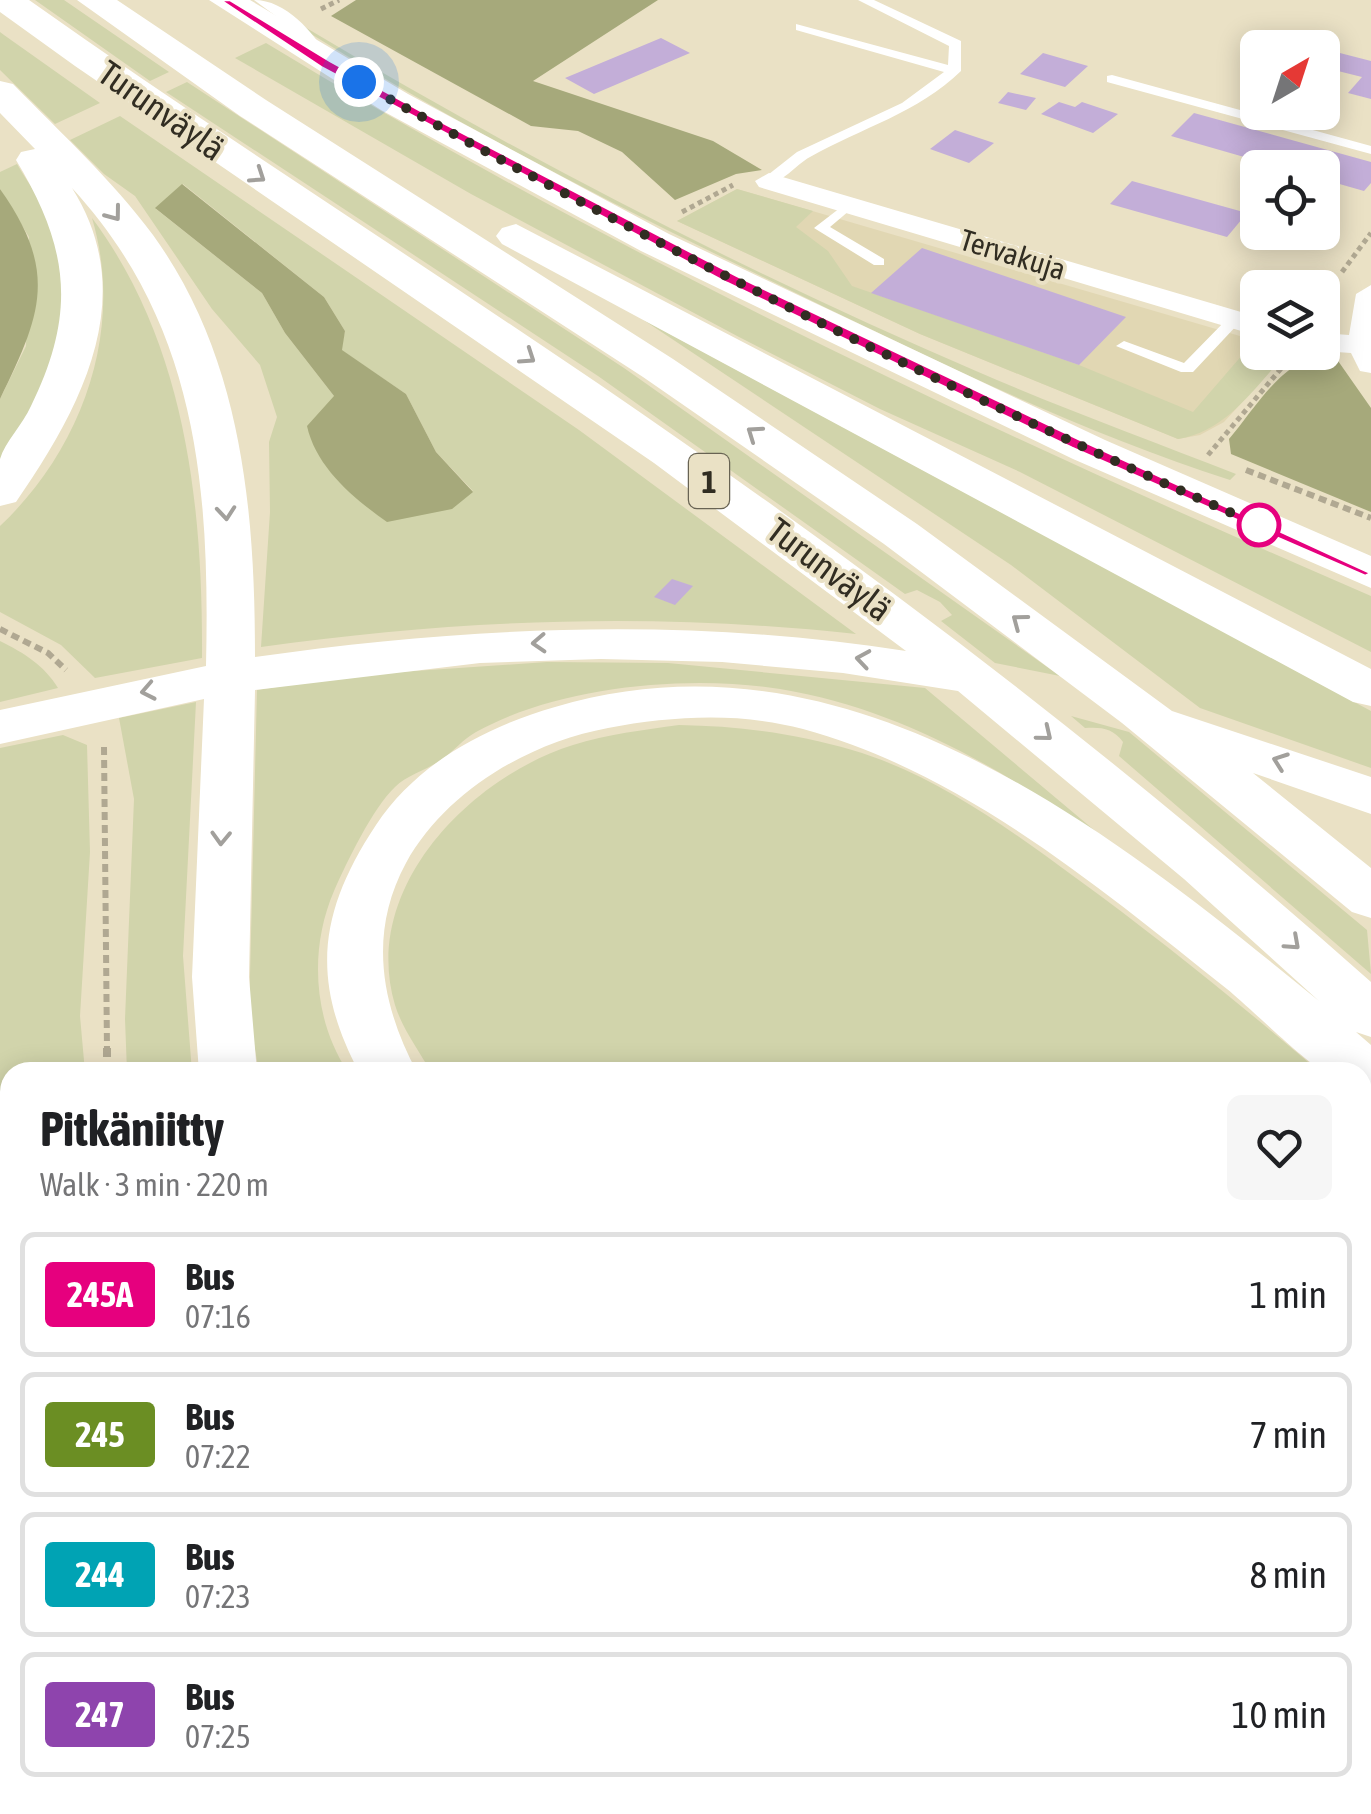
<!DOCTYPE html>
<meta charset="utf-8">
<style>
body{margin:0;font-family:"Asap Condensed",sans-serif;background:#f6f6f6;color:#202124;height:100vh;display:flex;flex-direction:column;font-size:38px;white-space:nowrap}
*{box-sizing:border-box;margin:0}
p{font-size:32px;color:#757577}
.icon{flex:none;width:55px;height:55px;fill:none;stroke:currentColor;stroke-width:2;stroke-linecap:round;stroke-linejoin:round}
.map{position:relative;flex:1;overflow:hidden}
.panel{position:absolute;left:0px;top:1062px;width:1372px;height:752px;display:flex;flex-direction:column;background:#fff;border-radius:30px 30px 0 0;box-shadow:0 5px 25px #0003}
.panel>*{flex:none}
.badge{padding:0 20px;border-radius:8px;font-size:35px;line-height:65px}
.needle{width:65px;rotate:39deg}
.tools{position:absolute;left:1240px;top:30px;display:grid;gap:20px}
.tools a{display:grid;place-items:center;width:100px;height:100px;border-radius:15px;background:#fff;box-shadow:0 5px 25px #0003;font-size:50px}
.you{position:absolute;width:50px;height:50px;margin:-25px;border:8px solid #fff;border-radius:50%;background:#1a73e8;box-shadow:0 0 0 15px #1a73e833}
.map>.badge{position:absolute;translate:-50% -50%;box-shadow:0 0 0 5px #fff}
.round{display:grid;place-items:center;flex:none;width:105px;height:105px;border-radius:15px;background:#f6f6f6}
.overview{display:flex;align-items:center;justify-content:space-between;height:170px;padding:0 40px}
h1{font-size:48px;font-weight:700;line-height:75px}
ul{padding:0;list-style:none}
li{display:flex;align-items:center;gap:30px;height:125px;margin:0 20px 15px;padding:0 20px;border:5px solid #e0e0e0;border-radius:15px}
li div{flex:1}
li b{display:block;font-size:38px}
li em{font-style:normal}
li .badge{min-width:110px;font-weight:700;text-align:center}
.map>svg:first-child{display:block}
</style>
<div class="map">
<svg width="1371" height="1814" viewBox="0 0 1371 1814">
<rect width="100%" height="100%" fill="#eae1c5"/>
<path fill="#e1d7b3" d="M737,189L1257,341L1258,352L1287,353L1224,422L1200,435L1178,439L920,334L677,221Z"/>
<path fill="#d1d4ab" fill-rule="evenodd" d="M35,0H64L169,72L150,81Z
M303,26C519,155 745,272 976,371C1061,408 1149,440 1236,474L1230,480C1081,432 940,363 800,295C630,213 460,128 300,27Z
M0,32L4,35L100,103L55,124L0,70Z
M266,43C619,257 993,433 1371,596V652L1020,472L880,409L739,337L471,194L235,58Z
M187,82L624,368L1060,676L995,663L941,621L952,615L940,602L917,590L905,594L598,376L166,92Z
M120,116L579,430L856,634C655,612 461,619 261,647L270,512L269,442L277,417L260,365L212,309L135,196L104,174L70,140ZM183,184L324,297L345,331L341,350L406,394L436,452L473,491L334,396L285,333L262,293L156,209Z
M17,164C27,181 40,199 48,217C80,298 55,399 0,464V399L26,346L29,237L0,189V172Z
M737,189L813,211L796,227L828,251L852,286L1079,365L1193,412L1250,346H1257L1258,352L1285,355C1253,389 1227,431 1178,439L920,334L677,221Z
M92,218C186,344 203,506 202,658L95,678L61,645L0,612V526C83,448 125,329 92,218Z
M642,319L1371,711V768L1200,708L1011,565Z
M0,641C24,653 44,665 58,688L0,702Z
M547,662L668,663L925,688L1137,866C1030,785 914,711 780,689C689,674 558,686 476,732C463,739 453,752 441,760C427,770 407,775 395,787C372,809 347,862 334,891C309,949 313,1020 348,1072H259L249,1016L257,690L356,675Z
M196,702L183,956L192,1072H127L125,1019L134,799L119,718Z
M1071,716L1129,732L1367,930L1371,974L1119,756L1123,742C1113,728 1101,727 1085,728Z
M679,725C738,726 795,733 852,750C934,774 1008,828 1076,878C1160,939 1241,1005 1320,1072H431C419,1051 402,1028 395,1005C360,888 471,777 573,745C607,734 644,730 679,725Z
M63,735L87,745L90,852L80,1016L85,1072H10V1190L0,1189V748Z
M1363,1108L1371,1116V1499L1362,1496Z
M0,1432L10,1435V1630L0,1625Z
M0,1751L10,1759V1805H71L83,1814H0Z
M433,1805H575L584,1814H435Z
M699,1805H1287L1299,1814H708Z"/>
<path fill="#a6a97b" d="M356,0H658L533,81L713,141L762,170L736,174L675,200L622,152L578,131L531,126L331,16Z
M182,184L324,297L345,331L342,350L406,394L436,452L473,492L452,509L387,522C353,498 316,467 307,426L334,396L285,333L262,293L155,208Z
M0,189C59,272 41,315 0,399Z
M1328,355L1336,358L1371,408V512L1231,454L1229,439C1255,409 1284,356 1328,355Z"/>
<path fill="#c3aed8" d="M661,38L690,53L594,94L565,78Z
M1336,52L1371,61V99L1348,93L1362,77L1322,67Z
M1043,53L1088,66L1065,87L1020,74Z
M1008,92L1036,98L1026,110L998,103Z
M1059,102L1075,107L1082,102L1118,114L1093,133L1041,114Z
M1194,113L1371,162V183L1364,191L1322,179V168H1282L1171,136Z
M955,130L994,143L969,163L930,149Z
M1132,181L1247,213L1227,237L1110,204Z
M922,248L1126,317L1079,365L871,293Z
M672,579L693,586L675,605L654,597Z"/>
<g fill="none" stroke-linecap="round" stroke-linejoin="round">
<path stroke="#b0a892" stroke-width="5" stroke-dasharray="5 4" stroke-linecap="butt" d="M321,9L339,0
M682,212L733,185
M1342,272L1371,233
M1208,455L1295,352"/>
<path stroke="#b0a892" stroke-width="6" stroke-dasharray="8 5" stroke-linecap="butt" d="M1246,470L1371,518
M0,629L48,653L66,670
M104,747L107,1050"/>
<path stroke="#b0a892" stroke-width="8" stroke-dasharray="9 6" stroke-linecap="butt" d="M107,1048V1072
M411,1814L413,1805"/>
<path fill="#fff" fill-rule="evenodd" d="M254,0C286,0 313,32 329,58L327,61H317L303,36Z
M858,0H874L961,41V71C918,113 861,128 810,157C795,165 782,185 764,184V178L797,152L902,103L944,72L796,30V24L948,65L949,46Z
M1112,75L1371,146V154L1107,82V76Z
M849,201L856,205L830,227L884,259V265H874L814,228Z
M1234,315L1239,317V323L1193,372H1181L1116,346L1124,341L1184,363L1229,317Z"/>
<path fill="#fff" fill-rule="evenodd" d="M769,173L1258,317V336L759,187L755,181Z
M1371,285V373L1360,371L1351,353L1322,351V333L1349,335L1356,294Z"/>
<path fill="#fff" fill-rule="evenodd" d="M209,0H250L408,94L669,234L1105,440L1371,556V588L1073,459L641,251L381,110Z"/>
<path fill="#fff" fill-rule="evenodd" d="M0,1220L10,1222V1274L0,1272Z
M0,1335L10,1337V1393L0,1391Z
M1362,1582L1371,1584V1650L1362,1648Z
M1362,1718L1371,1720V1792L1362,1790Z"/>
<path fill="#fff" fill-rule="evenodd" d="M0,0H29C245,153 470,293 687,445C926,611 1154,789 1371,982V1037L1356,1032L1371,1045V1102L1362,1099V1072C1352,1072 1334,1076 1325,1072C1307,1064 1247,1005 1227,989C1100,888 962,772 803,729C739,712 672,716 608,728C528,743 446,791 406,863C368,933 381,1005 417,1072H359C310,980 319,911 376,825C417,763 486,727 555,707C847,620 1106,827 1319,1001L1184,879L958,691L843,673L722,662L601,659L480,663L255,690L249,977L257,1072H199L192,977L204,699L0,744V710L206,666C210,488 198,325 72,188C141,297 81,408 16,502L0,506C0,492 0,472 0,459C5,442 23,424 31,406C77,312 69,248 16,160L21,152L35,149L0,113V81L13,84C61,133 112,180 153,235C242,358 255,510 255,657C473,626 689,617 906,651L654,463L75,66L0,12Z
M77,0H117L266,100L673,359L917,524L1172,711L1371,777V814L1253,773L1371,868V918L1352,912L1122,723L884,544L643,377L240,116Z
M516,224L1371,669V706L1353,702L502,244L496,236L502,228Z
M1362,1511L1371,1514V1576L1362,1573Z
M0,1644L10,1648V1718L0,1714Z
M173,1805H258L262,1814H177Z
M603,1805H684L688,1814H607Z"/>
</g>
<defs><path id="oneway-chevron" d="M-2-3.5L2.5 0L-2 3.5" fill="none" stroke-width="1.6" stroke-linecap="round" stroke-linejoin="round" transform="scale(2.5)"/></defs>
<g stroke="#a2a09c">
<use href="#oneway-chevron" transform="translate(258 176) rotate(34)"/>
<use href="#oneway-chevron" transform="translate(114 214) rotate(53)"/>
<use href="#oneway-chevron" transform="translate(528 357) rotate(34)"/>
<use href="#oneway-chevron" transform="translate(754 433) rotate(-145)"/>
<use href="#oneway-chevron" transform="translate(226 513) rotate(85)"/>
<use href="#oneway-chevron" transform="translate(1019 621) rotate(-143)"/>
<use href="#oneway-chevron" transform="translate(539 643) rotate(177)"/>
<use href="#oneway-chevron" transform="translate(863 659) rotate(-171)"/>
<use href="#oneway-chevron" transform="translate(148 691) rotate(169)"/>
<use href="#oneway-chevron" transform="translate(1045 734) rotate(39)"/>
<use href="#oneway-chevron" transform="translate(1280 761) rotate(-160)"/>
<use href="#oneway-chevron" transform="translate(221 838) rotate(92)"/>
<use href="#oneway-chevron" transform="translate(1293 943) rotate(42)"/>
</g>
<path fill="#e6007e" stroke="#fff" stroke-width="2.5" d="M220,0H230L330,61L430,116L737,276L1083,441L1371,573L1365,576L1072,448L727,283L321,67Z"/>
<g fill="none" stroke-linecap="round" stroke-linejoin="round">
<path stroke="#312d22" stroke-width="10" stroke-dasharray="0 18" d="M359,82C651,245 952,391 1259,525"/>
</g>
<circle fill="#fff" stroke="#e6007e" stroke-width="5" cx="1259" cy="525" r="20"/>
<g text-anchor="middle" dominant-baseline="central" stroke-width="8" stroke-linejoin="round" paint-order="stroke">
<g font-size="30" fill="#312d22" stroke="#eae1c5">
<text transform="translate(1013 254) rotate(17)">Tervakuja</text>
</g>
<rect fill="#eae1c5" stroke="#686353" stroke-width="2.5" x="689" y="454" width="40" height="54" rx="8"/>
<g font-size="32" font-weight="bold" fill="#312d22">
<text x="709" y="481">1</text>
</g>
<g font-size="35" fill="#312d22" stroke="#eae1c5">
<text transform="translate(162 110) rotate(35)">Turunväylä</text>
<text transform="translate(830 569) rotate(37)">Turunväylä</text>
</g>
</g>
</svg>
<div class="tools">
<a><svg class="needle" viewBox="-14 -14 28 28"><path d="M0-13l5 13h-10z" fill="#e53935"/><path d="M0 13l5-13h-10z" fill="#757577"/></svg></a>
<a><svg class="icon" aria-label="locate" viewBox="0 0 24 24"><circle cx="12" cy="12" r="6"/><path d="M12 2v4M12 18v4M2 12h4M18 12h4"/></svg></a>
<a><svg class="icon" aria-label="layers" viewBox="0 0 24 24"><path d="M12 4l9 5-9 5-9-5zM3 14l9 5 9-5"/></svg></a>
</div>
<div class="you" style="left:359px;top:82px"></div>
<section class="panel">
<div class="overview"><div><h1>Pitkäniitty</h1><p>Walk · 3 min · 220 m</p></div><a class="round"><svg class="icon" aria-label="heart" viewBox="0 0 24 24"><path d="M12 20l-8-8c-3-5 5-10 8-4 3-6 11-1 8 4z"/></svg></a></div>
<ul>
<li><span class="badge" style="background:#e6007e;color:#fff">245A</span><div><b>Bus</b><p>07:16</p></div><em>1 min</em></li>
<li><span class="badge" style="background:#6b8e23;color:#fff">245</span><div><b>Bus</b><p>07:22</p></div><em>7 min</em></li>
<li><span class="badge" style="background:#00a3b4;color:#fff">244</span><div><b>Bus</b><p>07:23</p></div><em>8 min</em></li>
<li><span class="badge" style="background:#8e44ad;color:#fff">247</span><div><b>Bus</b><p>07:25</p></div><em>10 min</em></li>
</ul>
</section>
</div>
